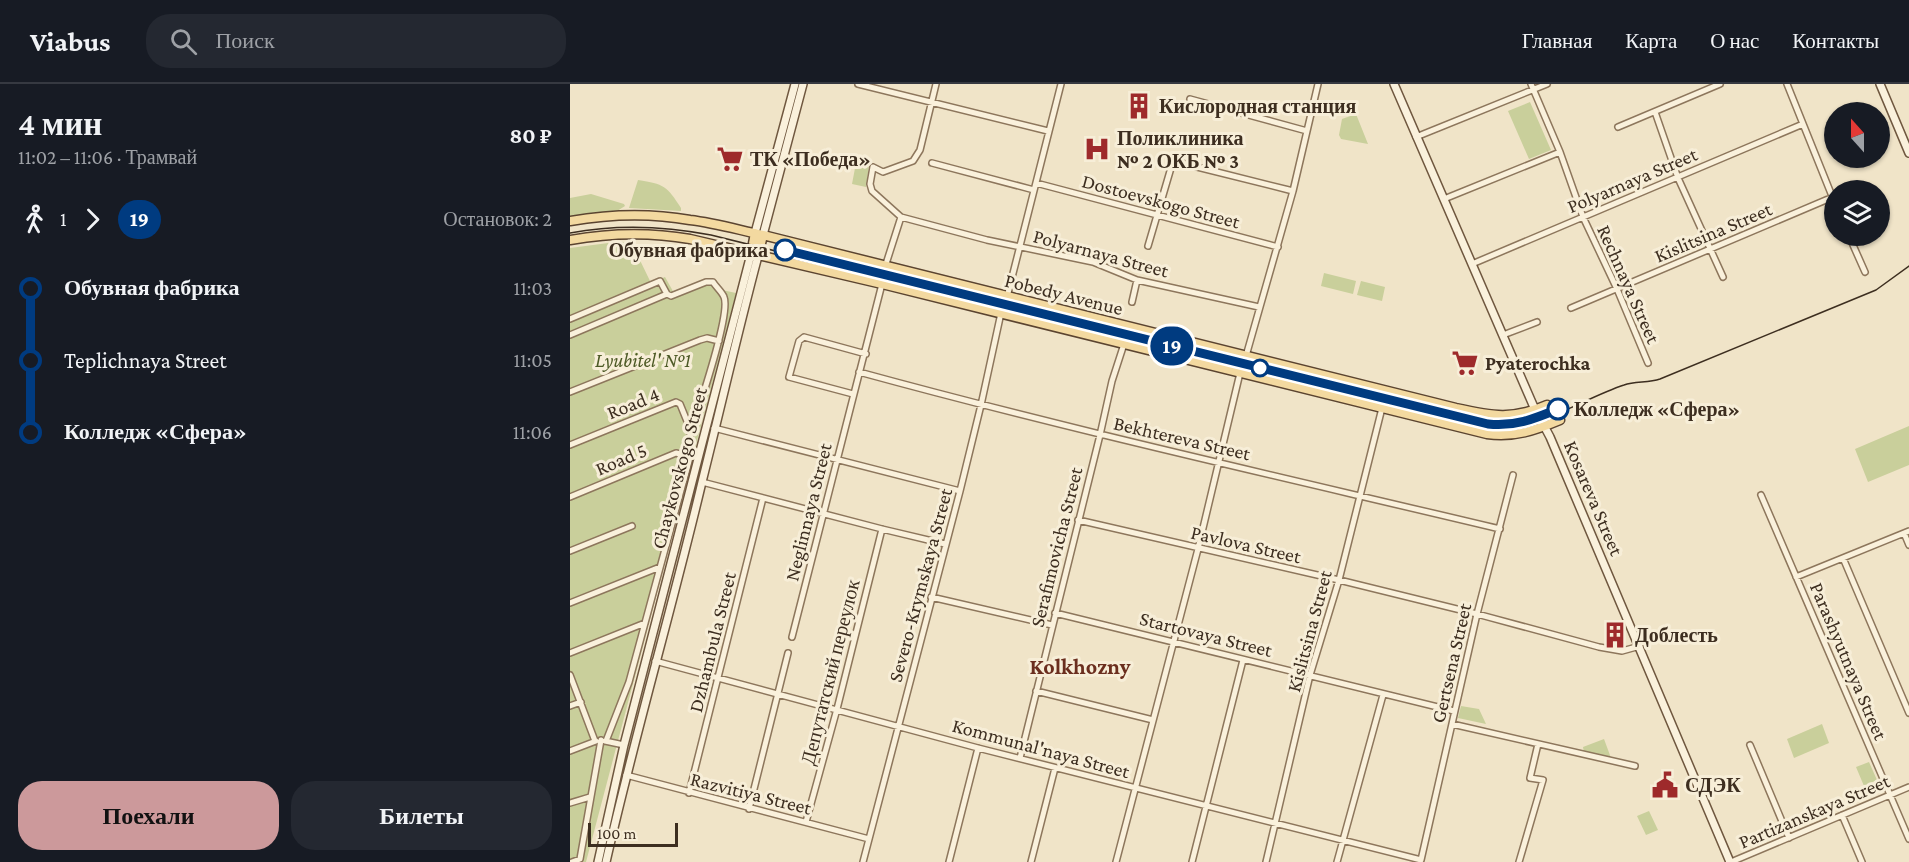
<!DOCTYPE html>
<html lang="ru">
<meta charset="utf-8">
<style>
body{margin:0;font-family:"Crimson Pro",serif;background:#242831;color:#f1f3f6;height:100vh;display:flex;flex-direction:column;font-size:22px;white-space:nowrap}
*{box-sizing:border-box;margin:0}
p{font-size:20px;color:#9ea1a6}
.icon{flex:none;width:33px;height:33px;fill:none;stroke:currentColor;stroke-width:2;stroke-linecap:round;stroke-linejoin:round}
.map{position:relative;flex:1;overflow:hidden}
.side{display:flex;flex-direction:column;background:#171b24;width:570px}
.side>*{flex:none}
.badge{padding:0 12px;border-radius:20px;font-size:21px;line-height:39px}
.needle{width:39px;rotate:339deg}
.buttons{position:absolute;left:1254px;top:18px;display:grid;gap:12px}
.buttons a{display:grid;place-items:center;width:66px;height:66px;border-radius:50%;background:#171b24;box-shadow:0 2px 4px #0004;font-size:30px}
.scale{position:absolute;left:18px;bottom:15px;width:90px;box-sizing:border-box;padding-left:6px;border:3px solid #3d2e20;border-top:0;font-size:16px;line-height:21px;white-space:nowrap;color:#3d2e20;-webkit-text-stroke:4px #f7eed8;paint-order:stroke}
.map>.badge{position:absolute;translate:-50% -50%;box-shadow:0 0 0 3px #fff}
.legs{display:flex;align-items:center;gap:9px;height:66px;padding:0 18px;font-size:20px}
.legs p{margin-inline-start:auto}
.summary{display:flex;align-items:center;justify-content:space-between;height:102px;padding:0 18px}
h1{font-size:33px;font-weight:600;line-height:45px}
.primary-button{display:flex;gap:12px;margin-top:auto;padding:12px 18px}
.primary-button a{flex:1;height:69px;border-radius:24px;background:#cc999b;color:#111;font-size:24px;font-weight:600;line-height:69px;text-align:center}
.primary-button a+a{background:#242831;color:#f1f3f6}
ul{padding:0 18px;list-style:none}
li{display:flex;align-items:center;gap:21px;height:72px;font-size:22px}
li i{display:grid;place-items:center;width:9px;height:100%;margin:0 8px;background:currentColor}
li i::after{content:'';width:15px;height:15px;margin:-8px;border:4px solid;border-radius:50%;background:#171b24}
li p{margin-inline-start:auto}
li:first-child i{background:linear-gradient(#0000 50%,currentColor 0)}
li:last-child i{background:linear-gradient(currentColor 50%,#0000 0)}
header{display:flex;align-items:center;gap:36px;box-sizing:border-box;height:84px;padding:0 30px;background:#171b24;border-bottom:2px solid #363941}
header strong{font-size:28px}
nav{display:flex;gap:33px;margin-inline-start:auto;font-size:21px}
.search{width:420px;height:54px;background:#242831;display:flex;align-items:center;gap:15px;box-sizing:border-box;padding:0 21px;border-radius:24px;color:#9ea1a6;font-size:22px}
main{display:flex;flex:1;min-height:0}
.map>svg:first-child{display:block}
</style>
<header>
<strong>Viabus</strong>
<div class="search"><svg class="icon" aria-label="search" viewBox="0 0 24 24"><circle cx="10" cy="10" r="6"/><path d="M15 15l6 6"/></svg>Поиск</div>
<nav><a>Главная</a><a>Карта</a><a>О нас</a><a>Контакты</a></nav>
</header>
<main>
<section class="side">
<div class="summary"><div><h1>4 мин</h1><p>11:02 – 11:06 · Трамвай</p></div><b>80 ₽</b></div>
<div class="legs"><svg class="icon" aria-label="walk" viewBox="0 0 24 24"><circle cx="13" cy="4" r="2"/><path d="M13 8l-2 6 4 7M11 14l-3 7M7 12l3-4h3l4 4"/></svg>1<svg class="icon" aria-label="forward" viewBox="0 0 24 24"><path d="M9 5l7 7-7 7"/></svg><b class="badge" style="background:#003b80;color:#fff">19</b><p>Остановок: 2</p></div>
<ul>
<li><i style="color:#003b80"></i><b>Обувная фабрика</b><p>11:03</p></li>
<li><i style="color:#003b80"></i><span>Teplichnaya Street</span><p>11:05</p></li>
<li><i style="color:#003b80"></i><b>Колледж «Сфера»</b><p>11:06</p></li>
</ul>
<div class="primary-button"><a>Поехали</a><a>Билеты</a></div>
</section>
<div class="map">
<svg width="1339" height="778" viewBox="0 0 1339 778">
<rect width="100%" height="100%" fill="#f0e4c8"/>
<path fill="#c9cf9b" d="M960,18L981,66L959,75L938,27Z
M786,30L798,60L771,55L769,51L772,35Z
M286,79L299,81L296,103L282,100Z
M68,96C94,100 97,102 111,124V127L59,124Z
M21,110L54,120L55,122L44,129L0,134V114Z
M46,158H64L65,166L81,199L95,193L104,209L140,194L144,195L152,206L166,209L16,778H0V164Z
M754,189L786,197L783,210L751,202Z
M791,197L815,203L812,217L787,211Z
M1339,342V381L1298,398L1285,365Z
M891,622L909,625L916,640L888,634Z
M1252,640L1259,659L1224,674L1217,655Z
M1034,655L1041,674L1014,669L1013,663Z
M1299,678L1307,696L1294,702L1286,683Z
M1079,727L1088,746L1076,751L1067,732Z"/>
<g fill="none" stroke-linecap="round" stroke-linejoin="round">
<g stroke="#8d765c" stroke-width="8">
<path id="street" d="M288,0L478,47
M961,0L990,68L1013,133L1047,205L1078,279
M1217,0L1264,117
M620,15L737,47
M1085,28L1108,94L1153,193
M1048,43L1150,0
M846,53L977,0
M362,79L464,106
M466,99L708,163
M874,115L990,68
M331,133L417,156L523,178L567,196L689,223
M1279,152L1295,188
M578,162L603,77L723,107
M902,180L1233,40
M315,183L331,133L302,107L300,100L303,83L313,88L343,77L350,66L366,0
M437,213L491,0
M562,218L567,196
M1001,224L1263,113
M0,235L90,197L97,210
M0,251L97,210L101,212L136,198H143C146,203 152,208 154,213C162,231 121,346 114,371L120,373L59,598L36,657
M933,251L967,238
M676,272L723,107L748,0
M289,288C501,346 716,394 930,445
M0,308L130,256L137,254L149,257
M283,310L219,293L229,257L234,253L296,270
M144,344L390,407
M0,361L106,318L110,320L121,347
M132,398L312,445L375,460
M1191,411L1339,755
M0,413L106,369L114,371
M508,436L769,496L907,530L1029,563L1052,567L1070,562
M1334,449L1339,461
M0,467L62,442
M1273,474L1339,629
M1226,493L1339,447
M361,513L482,541
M0,519L90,483
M485,529L884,627
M222,553L312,200
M0,569L75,539
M85,577L408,664L851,776L907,530L943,391
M0,591L25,657
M466,607L583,636
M0,622L11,618
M882,640L1065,682
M35,657L54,661
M1180,661L1219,754
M0,667L26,657
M450,674L530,351L542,297L554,260
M56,691L299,755
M119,709L193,414
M0,719L20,713
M179,725L218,569
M1272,731L1292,778
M236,738L267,625L312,445
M2,778L10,775L31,656
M293,778L390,407L411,321L431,229
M379,778L408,664
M461,778L485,684
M546,778L628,465L670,289
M622,778L673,576
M696,778L740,591L769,496L812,324
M767,778L813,611
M949,778L973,696L960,694L968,660
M1161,778L1339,703"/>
</g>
<g stroke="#6f573f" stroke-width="10">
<path id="secondary" d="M824,0L963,321L980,353L1160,778
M1310,0L1339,69
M185,149L225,0
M193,151L233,0
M28,778L54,661L181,170
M36,778C65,650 102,525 132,398C151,322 168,247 188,172"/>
</g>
<g stroke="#5b4430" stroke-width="11">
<path id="primary" d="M0,137C40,130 81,129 120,136C145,139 169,146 193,151L886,324C922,332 943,336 977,321
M0,156C39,149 80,148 120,155L312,200L917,350C944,354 966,346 990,336
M181,170L185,149
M188,172L193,151"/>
</g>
<use href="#street" stroke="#faf1dc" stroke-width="5"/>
<use href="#secondary" stroke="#faf1dc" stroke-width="7"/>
<use href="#primary" stroke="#f3d9a0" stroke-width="8"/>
<path stroke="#3d2e20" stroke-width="1.5" d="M0,149C47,140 95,142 141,151L909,341C961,353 1006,317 1054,301C1065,297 1078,299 1090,295L1306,206L1339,182"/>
</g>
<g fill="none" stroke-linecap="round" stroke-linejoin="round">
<g stroke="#fff" stroke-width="14">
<path id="line-1" d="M215,166L918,340C944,343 964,335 988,325"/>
</g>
<use href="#line-1" stroke="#003b80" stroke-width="9"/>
</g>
<defs>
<g id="building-bare" transform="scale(2.07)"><path d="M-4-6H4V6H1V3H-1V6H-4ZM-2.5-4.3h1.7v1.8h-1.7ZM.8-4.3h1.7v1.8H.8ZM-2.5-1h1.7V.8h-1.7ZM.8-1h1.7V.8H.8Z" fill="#9e2a2b" stroke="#f7eed8" stroke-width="2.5" paint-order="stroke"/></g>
<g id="hospital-bare" transform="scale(2.07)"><path d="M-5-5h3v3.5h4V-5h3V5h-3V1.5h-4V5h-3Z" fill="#9e2a2b" stroke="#f7eed8" stroke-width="2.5" paint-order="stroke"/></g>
<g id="supermarket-bare" transform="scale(2.07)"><path d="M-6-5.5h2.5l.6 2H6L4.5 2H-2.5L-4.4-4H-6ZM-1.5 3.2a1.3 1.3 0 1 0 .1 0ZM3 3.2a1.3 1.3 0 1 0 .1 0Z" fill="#9e2a2b" stroke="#f7eed8" stroke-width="2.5" paint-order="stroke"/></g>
<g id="civic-bare" transform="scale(2.07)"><path d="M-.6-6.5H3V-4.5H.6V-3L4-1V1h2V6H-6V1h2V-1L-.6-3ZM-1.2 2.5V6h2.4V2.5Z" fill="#9e2a2b" stroke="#f7eed8" stroke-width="2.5" paint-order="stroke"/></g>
</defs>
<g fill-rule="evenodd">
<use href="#building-bare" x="569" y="22"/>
<use href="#hospital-bare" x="527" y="65"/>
<use href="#supermarket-bare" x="160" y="75"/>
<use href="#supermarket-bare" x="895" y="279"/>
<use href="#building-bare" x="1045" y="551"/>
<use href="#civic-bare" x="1095" y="701"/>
</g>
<g fill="#fff" stroke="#003b80" stroke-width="3">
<circle cx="215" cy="166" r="10"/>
<circle cx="690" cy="284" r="8"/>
<circle cx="988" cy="325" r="10"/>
</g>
<g text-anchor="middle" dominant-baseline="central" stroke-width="6" stroke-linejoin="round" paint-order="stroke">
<g font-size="20" font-weight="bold" fill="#3d2e20" stroke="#f7eed8" text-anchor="start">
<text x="589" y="22">Кислородная станция</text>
<text x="547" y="54">Поликлиника<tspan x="547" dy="23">№ 2 ОКБ № 3</tspan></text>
<text x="180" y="75">ТК «Победа»</text>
<text x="915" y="279">Pyaterochka</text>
<text x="1065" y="551">Доблесть</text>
<text x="1115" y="701">СДЭК</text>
</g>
<g font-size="20" fill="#3d2e20" stroke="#f7eed8">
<text transform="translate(1062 96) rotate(-23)">Polyarnaya Street</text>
<text transform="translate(591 117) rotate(15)">Dostoevskogo Street</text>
<text transform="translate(1143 148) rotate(-23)">Kislitsina Street</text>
<text transform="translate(531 169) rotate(15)">Polyarnaya Street</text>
<text transform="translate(1059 200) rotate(66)">Rechnaya Street</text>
<text transform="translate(494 210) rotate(14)">Pobedy Avenue</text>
<text transform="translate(63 319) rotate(-22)">Road 4</text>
<text transform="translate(612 354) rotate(13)">Bekhtereva Street</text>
<text transform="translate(51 375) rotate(-23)">Road 5</text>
<text transform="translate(109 384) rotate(-75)">Chaykovskogo Street</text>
<text transform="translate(1024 414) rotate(67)">Kosareva Street</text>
<text transform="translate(238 428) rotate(-76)">Neglinnaya Street</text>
<text transform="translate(676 460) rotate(13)">Pavlova Street</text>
<text transform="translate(486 463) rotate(-76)">Serafimovicha Street</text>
<text transform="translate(350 501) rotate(-75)">Severo-Krymskaya Street</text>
<text transform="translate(739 547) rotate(-75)">Kislitsina Street</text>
<text transform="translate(636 550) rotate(14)">Startovaya Street</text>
<text transform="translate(142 558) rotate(-76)">Dzhambula Street</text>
<text transform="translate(1279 577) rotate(67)">Parashyutnaya Street</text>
<text transform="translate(881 579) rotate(-77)">Gertsena Street</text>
<text transform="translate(260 588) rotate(-76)">Депутатский переулок</text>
<text transform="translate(471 664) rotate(15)">Kommunal'naya Street</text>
<text transform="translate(181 709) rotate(14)">Razvitiya Street</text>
<text transform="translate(1244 727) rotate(-23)">Partizanskaya Street</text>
</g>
<g font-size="20" font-weight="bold" fill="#3d2e20" stroke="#f7eed8" text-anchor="end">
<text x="198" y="166">Обувная фабрика</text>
<text x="1004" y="325" text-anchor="start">Колледж «Сфера»</text>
</g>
<g font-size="20" font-style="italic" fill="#4d5a26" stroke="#f7eed8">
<text x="73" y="276">Lyubitel' №1</text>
</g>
<g font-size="22" font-weight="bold" fill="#6b2e1e" stroke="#f7eed8">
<text x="510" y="582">Kolkhozny</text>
</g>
</g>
</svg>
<div class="buttons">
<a><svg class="needle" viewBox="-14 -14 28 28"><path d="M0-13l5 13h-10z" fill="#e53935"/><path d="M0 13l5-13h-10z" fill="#9ea1a6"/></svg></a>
<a><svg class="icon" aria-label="layers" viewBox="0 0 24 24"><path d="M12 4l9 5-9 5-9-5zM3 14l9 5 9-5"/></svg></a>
</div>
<div class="scale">100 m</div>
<b class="badge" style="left:602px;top:262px;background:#003b80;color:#fff">19</b>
</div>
</main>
